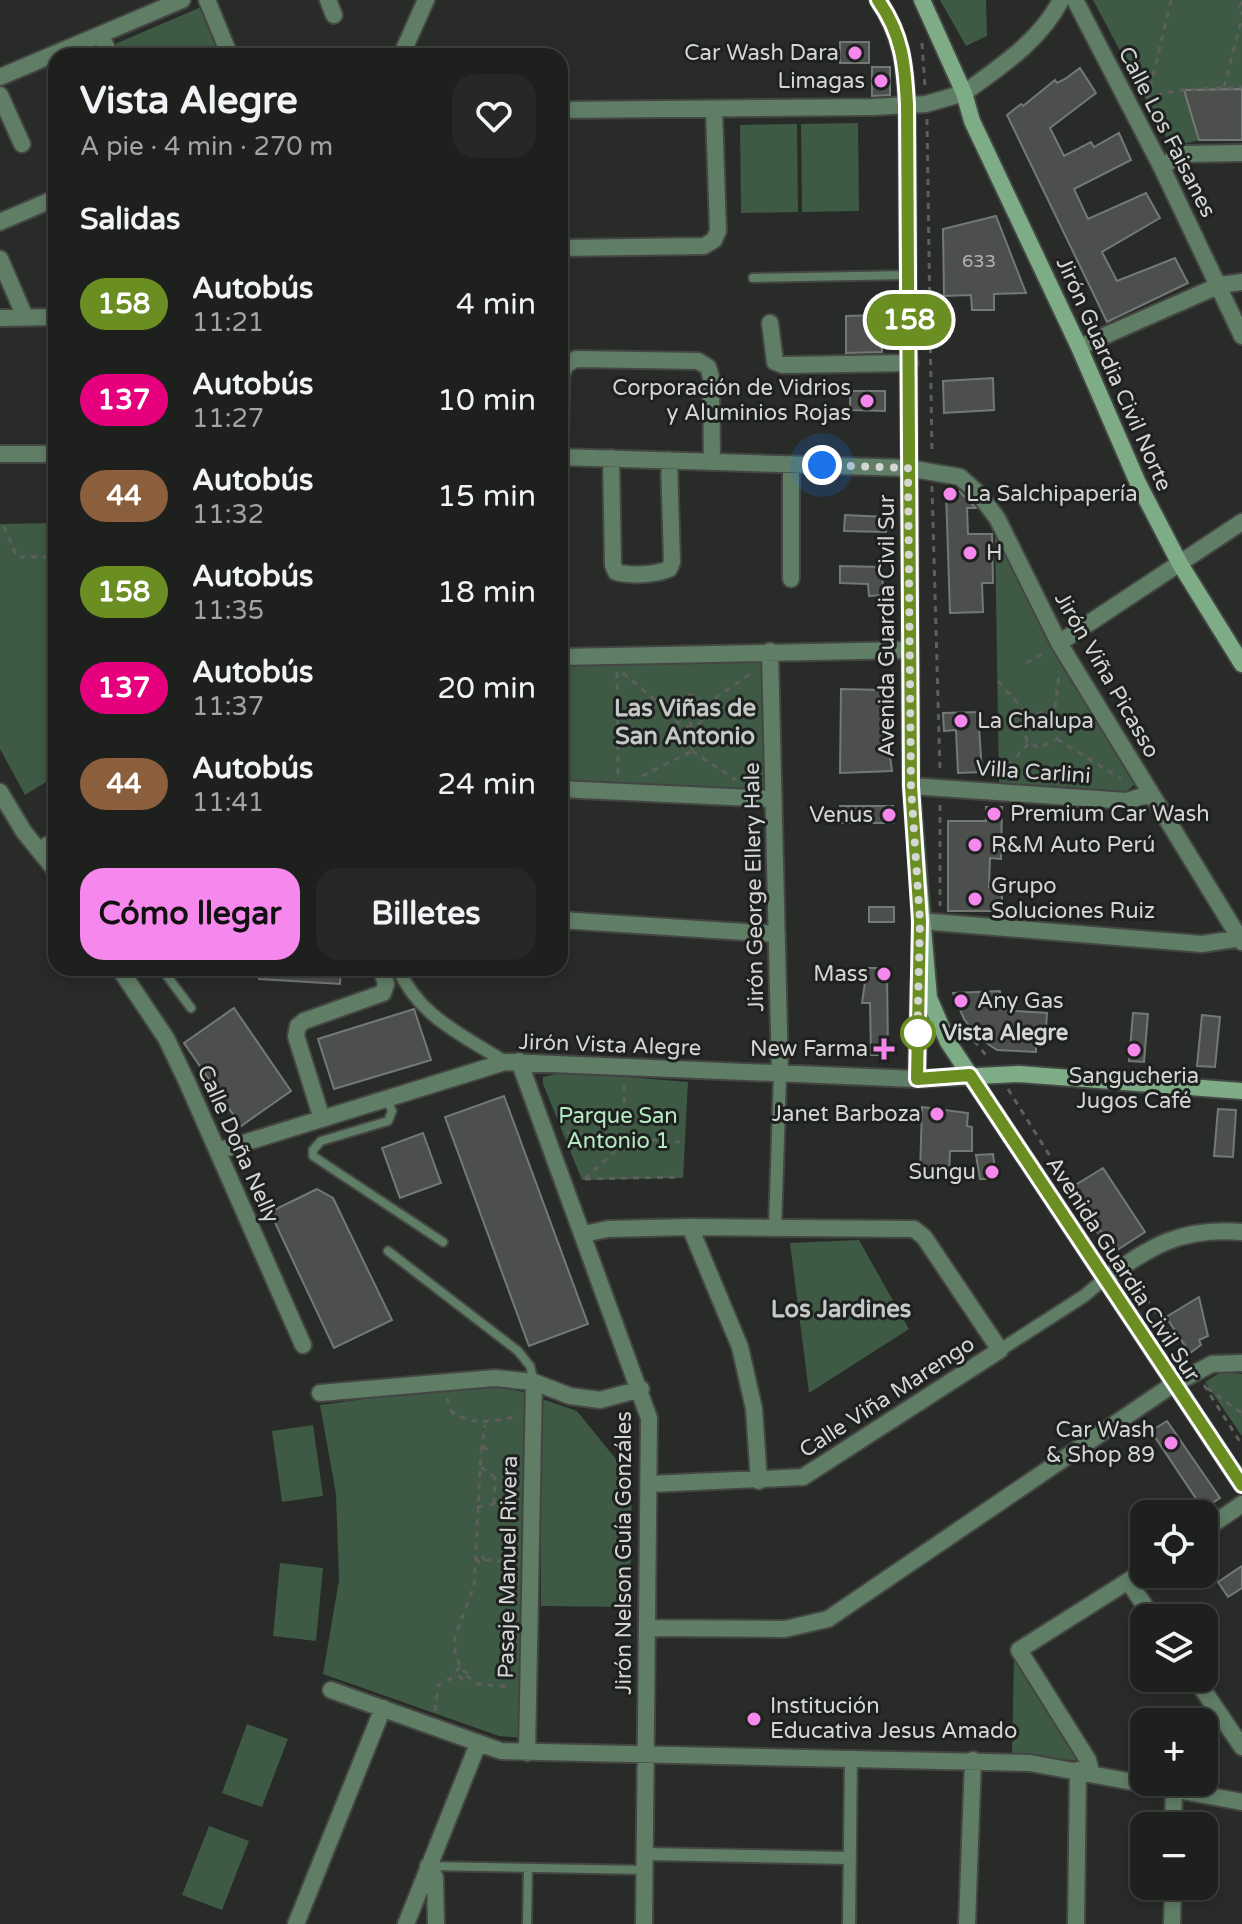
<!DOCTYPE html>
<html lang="es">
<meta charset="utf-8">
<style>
body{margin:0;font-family:"Varela Round",sans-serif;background:#262827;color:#f1f3f6;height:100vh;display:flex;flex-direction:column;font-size:30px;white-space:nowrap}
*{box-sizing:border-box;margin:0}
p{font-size:26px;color:#a1a3a4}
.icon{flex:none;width:44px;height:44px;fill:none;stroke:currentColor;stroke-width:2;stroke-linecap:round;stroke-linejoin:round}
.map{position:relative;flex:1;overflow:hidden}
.drawer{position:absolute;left:48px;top:48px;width:520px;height:928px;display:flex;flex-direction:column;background:#1e201e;border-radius:24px;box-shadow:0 4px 12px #0003,0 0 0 2px #3c3e3c}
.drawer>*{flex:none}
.badge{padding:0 16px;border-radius:26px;font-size:28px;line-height:52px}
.controls{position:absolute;left:1130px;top:1500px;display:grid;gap:16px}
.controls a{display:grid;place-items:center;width:88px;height:88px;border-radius:16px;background:#1e201e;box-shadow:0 4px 12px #0003,0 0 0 2px #3c3e3c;font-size:40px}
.you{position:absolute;width:40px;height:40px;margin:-20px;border:6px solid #fff;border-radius:50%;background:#1a73e8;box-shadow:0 0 0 12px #1a73e833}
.map>.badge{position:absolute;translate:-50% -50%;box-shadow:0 0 0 4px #fff}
h2{padding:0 32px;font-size:30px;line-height:72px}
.round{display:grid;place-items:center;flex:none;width:84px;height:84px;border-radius:24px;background:#262827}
.overview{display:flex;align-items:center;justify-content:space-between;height:136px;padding:0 32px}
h1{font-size:38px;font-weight:700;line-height:60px}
.action{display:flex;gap:16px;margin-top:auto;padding:16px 32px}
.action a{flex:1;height:92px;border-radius:24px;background:#f688ed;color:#111;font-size:32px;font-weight:700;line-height:92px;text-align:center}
.action a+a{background:#262827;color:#f1f3f6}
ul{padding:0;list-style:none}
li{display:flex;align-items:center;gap:24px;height:96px;padding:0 32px}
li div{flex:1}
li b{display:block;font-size:30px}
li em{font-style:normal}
li .badge{min-width:88px;font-weight:700;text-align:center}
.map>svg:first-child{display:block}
</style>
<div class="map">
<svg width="1242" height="1924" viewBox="0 0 1242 1924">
<rect width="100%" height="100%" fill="#282b28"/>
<path fill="#3e5944" d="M940,0H986L987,36L966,46Z
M1093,0H1242V89L1184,90L1199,140L1171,147Z
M201,7L221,56H120L115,44Z
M858,123L859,211L802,212L801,124Z
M797,124L798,212L741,213L740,125Z
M56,523V776L25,795L0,749V524Z
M995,536L1060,658L1135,784L1126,792L999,783Z
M765,662V794L566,780V663Z
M564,1072L688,1082L683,1178L582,1180L543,1084V1077Z
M859,1240L909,1329L809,1393L790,1243Z
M1221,1372L1242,1374V1436L1205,1382Z
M494,1387L530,1393L523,1738L499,1736L323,1674L339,1580L336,1494L320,1405L437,1389Z
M545,1400L577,1411L632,1479L630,1607L541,1606V1402Z
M313,1425L323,1496L282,1502L272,1431Z
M280,1563L323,1568L316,1641L273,1636Z
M1014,1658L1086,1762L1012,1753Z
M247,1724L288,1739L262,1807L222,1793Z
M209,1826L249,1841L222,1910L182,1895Z"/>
<path fill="#4c4f4c" stroke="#757976" stroke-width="2" d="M840,42H869V63H840Z
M872,67H890V95L872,96Z
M1080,68L1096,93L1050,128L1064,156L1091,142L1094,147L1119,133L1131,160L1074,189L1088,219L1146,193L1160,218L1102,252L1117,281L1175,258L1188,283L1107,322L1007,115L1021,104L1023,106L1055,80L1057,83L1065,79Z
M1242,89V140H1199L1184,90Z
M996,216L1026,293L994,294V310H972L971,295L944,296L943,229Z
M881,315L882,352L846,353V316Z
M993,378L994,410L944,413L943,381Z
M850,391H885V411L850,410Z
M946,491H959L976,508H967L968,534H992L993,583H982L983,612L950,613Z
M845,515L887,517L886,532L844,531Z
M840,566L882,567L883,595L869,596L868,584L840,583Z
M841,689L884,690V741H888L892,771L840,773Z
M978,712L982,772L958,773L956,730L944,731L943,713Z
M840,806H893V823H841Z
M986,807H1002L1001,859L990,858L989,887H1002V911H948V821H986Z
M869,907H894V922H869Z
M259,968H341L340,984L259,979Z
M867,968H887L888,1055H871L870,1003H862Z
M1000,991L1002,1010L1047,1013L1045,1042H1036V1052L997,1050L979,1038L964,1019L953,993Z
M234,1008L291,1091L241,1126L184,1043Z
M414,1009L431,1060L334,1089L318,1039Z
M1133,1013L1148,1014L1144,1062L1129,1061Z
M1202,1015L1220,1017L1215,1067L1197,1066Z
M504,1096L588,1324L529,1346L445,1117Z
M922,1107L968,1113L967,1126L972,1127V1151H950L949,1176L920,1174Z
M1218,1109L1236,1110L1233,1157L1214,1156Z
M423,1133L441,1183L400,1198L382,1148Z
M993,1154L996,1179H980L976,1155Z
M1103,1168L1145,1232L1114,1252L1072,1187Z
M317,1189L333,1198L392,1320L334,1348L270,1212Z
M1199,1297L1208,1336L1199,1340L1201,1345L1190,1353L1166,1317Z
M1167,1421L1220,1498L1203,1509L1151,1431Z
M1242,1566V1588L1228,1597L1218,1582Z"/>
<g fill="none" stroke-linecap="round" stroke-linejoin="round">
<g stroke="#444644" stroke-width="12">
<path id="service" d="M753,278L908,275
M161,968L191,1008
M387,1099L392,1111L388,1121L321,1141L313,1150V1156L443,1242
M388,1251L518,1351L530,1366L534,1382
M429,1866L644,1870
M527,1924L528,1868"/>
</g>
<g stroke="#444644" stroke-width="16">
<path id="pedestrian" d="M398,968C419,1017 463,1035 505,1062
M775,1228L780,1075
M1000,1350L1084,1296L1103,1280
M645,1854L849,1858
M849,1924L851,1757"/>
</g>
<g stroke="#444644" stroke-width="20">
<path id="minor" d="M207,0L230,56
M328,0L334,15
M1075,0L1161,166L1242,336
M101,35L110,56
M401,56L426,0
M0,77L182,0
M0,95L22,144
M560,110L873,107L926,104L964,93
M1161,166L1185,154L1242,153
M0,222L56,198
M560,248L704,246L714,240L718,231L714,109
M0,259L25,317
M0,318L56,317
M770,323L775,362L783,365L910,363
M1079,347L1220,285L1242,282
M560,441L561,377L565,365L576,359L698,361L708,367L711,377L712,462
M0,454H56
M560,457L908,468L960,477L978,493L997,518L1059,643L1242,942
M611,458L613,565L616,572C630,576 655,575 669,569L672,562L669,460
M791,464V579
M1059,643L1242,522
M770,651L780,1075
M560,657L909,650
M911,786L1127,801L1150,794
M560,789L773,799
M0,792L24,832L56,871
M39,850L56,840
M560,920L777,934
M920,921L1202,944L1242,938
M119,968L166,1038L187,1082L303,1345
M519,1061L649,1418L644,1924
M322,1119L296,1036L298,1026L304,1021L383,993L386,984L381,968
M218,1151L505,1062L917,1079
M690,1227L740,1347L754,1409L759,1481
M583,1234L608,1229L690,1227L914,1229L924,1237L1000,1350L803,1477L651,1484
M1103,1280C1152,1246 1180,1227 1242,1232
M320,1393L495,1378L534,1382L570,1396L600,1400L641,1389
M1204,1530L1242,1504
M1128,1581L1153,1618
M648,1628L785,1629L828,1619L1172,1385L1212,1364L1242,1363
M1195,1678L1242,1747
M331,1690L501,1751L1030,1763L1242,1802
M527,1753L534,1382
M1091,1772L1088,1760L1019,1650L1144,1571
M1173,1826L1174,1788
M428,1866L435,1877L436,1924
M296,1924L383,1708
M406,1924L478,1744
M967,1924L973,1760
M1076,1924L1078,1770
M1172,1924L1173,1886"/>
</g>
<g stroke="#444644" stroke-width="20">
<path id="tertiary" d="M964,93C1000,67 1040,41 1061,0"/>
</g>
<g stroke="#444644" stroke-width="20">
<path id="secondary" d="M878,0C901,34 905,64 907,105L911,786L929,998L948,1042L1242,1485
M922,0L964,93L972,121L1079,347L1138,483L1180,564L1242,664
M919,983L917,1079L1019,1074L1242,1091"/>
</g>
<path stroke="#5d5f5d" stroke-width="3" stroke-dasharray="6 6" stroke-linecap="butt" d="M1171,0L1148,97L1179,90L1242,87
M1242,2L1238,8L1242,14
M922,43L925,87
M1224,87L1242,18
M927,119L932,455
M932,486L940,771
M4,526L17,557H56
M1026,663L1045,653
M617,672L618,777
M623,673L661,705L671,708
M998,681L1029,716
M673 711a16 16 0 1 1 32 0a16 16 0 1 1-32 0Z
M705,705L753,672
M690,710L692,751
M1054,716L1044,712L1029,716L1023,728L1027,741L1039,748L1057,739L1059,727L1054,716L1059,675
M1057,739L1121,779
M692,751L736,780
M1000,775L1029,743
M642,776L692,751
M940,805V906
M959,1022L989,1059
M624,1085L625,1125
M1008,1089L1112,1255
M567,1133L615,1136
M639,1139L680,1142
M585,1179L681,1177
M585,1179L619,1147
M1133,1278L1186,1359
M1204,1385L1242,1445
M1207,1388L1242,1413
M447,1398L452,1412C475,1427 493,1421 519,1416
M482,1445L481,1452L486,1449L482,1445L485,1425
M481,1467L507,1486L515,1488
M494,1504L495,1477
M477,1507L517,1500
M482,1556L485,1560L480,1564L477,1559Z
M485,1560L513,1562
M460,1667L455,1672L462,1679L467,1673L460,1667L455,1652V1636L474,1586L481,1452
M466,1676L478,1684L511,1687
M435,1711L438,1685L456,1676"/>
<use href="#service" stroke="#607d66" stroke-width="8"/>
<use href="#pedestrian" stroke="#607d66" stroke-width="12"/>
<use href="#minor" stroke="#607d66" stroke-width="16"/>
<use href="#tertiary" stroke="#607d66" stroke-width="16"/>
<use href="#secondary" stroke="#7dac87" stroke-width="16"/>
</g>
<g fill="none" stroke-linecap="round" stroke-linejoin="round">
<g stroke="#fff" stroke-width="18">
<path id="line" d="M878,0C902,34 905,64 907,105L911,786L920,921L917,1079L970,1075L1242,1485"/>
</g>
<use href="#line" stroke="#6b8e23" stroke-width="12"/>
<path stroke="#d4d6d4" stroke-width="8" stroke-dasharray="0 14.4" d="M822,465L908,468L911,786L920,921L917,1048L918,1033"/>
</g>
<g fill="#f688ed" stroke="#1e211f" stroke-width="3">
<circle cx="855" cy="53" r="8"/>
<circle cx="881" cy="81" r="8"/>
<circle cx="867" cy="401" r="8"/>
<circle cx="950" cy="494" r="8"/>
<circle cx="970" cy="553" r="8"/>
<circle cx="961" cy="721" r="8"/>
<circle cx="994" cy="814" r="8"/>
<circle cx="889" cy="815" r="8"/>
<circle cx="975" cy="845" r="8"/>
<circle cx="975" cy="899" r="8"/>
<circle cx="884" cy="974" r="8"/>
<circle cx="961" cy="1001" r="8"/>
<path d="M880 1037h8v8h8v8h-8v8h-8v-8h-8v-8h8z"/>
<circle cx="1134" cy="1050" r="8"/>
<circle cx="937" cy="1114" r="8"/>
<circle cx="992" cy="1172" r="8"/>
<circle cx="1171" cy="1443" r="8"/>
<circle cx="754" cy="1719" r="8"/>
</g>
<circle fill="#fff" stroke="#6b8e23" stroke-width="4" cx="918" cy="1033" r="16"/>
<g text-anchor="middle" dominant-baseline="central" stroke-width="6" stroke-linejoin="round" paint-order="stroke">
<g font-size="18" fill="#b2b4b2">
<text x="979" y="261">633</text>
</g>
<g font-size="22" fill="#d4d6d4" stroke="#1e211f" text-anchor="end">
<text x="839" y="53">Car Wash Dara</text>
<text x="865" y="81">Limagas</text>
<text x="851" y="388">Corporación de Vidrios<tspan x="851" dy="25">y Aluminios Rojas</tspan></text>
<text x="966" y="494" text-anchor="start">La Salchipapería</text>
<text x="986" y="553" text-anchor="start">H</text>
<text x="977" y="721" text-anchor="start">La Chalupa</text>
<text x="1010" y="814" text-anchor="start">Premium Car Wash</text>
<text x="873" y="815">Venus</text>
<text x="991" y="845" text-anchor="start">R&amp;M Auto Perú</text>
<text x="991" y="886" text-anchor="start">Grupo<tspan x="991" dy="25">Soluciones Ruiz</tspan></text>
<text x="868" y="974">Mass</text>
<text x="977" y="1001" text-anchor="start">Any Gas</text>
<text x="868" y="1049">New Farma</text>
<text x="1134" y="1076" text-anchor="middle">Sangucheria<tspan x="1134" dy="25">Jugos Café</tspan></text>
<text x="921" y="1114">Janet Barboza</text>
<text x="976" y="1172">Sungu</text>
<text x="1155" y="1430">Car Wash<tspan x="1155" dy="25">&amp; Shop 89</tspan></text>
<text x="770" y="1706" text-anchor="start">Institución<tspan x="770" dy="25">Educativa Jesus Amado</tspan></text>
</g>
<g font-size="22" fill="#d4d6d4" stroke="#1e211f">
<text transform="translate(1167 132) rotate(63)">Calle Los Faisanes</text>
<text transform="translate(1114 374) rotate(66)">Jirón Guardia Civil Norte</text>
<text transform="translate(887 626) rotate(-90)">Avenida Guardia Civil Sur</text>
<text transform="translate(1107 675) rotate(60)">Jirón Viña Picasso</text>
<text transform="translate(1033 772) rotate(4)">Villa Carlini</text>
<text transform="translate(754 887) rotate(-91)">Jirón George Ellery Hale</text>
<text transform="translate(610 1045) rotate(2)">Jirón Vista Alegre</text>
<text transform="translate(238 1144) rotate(66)">Calle Doña Nelly</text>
<text transform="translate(1123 1269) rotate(57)">Avenida Guardia Civil Sur</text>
<text transform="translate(887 1397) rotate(-33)">Calle Viña Marengo</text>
<text transform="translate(624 1553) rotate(-90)">Jirón Nelson Guía Gonzáles</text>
<text transform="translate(508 1567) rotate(-89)">Pasaje Manuel Rivera</text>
</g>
<g font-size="22" font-weight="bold" fill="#d4d6d4" stroke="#1e211f" text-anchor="start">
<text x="942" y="1033">Vista Alegre</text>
</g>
<g font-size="22" fill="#b6ebc1" stroke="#1e211f">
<text x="618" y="1116">Parque San<tspan x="618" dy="25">Antonio 1</tspan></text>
</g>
<g font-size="24" font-weight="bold" fill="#c5c9c6" stroke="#1e211f">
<text x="685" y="708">Las Viñas de<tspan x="685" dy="28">San Antonio</tspan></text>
<text x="841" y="1309">Los Jardines</text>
</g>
</g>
</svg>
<div class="controls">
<a><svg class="icon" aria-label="locate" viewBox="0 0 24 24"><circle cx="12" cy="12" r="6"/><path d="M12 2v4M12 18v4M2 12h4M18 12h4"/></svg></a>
<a><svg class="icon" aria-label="layers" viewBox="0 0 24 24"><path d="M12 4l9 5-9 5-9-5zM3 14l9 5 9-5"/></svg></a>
<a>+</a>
<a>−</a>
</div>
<div class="you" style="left:822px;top:465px"></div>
<b class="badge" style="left:909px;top:320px;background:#6b8e23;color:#fff">158</b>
<section class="drawer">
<div class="overview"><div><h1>Vista Alegre</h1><p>A pie · 4 min · 270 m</p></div><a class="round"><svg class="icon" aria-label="heart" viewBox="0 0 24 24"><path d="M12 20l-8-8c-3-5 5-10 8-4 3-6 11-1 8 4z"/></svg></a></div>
<h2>Salidas</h2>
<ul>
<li><span class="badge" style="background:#6b8e23;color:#fff">158</span><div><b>Autobús</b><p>11:21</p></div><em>4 min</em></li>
<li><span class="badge" style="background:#e6007e;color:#fff">137</span><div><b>Autobús</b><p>11:27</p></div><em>10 min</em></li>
<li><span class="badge" style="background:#8b5e3c;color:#fff">44</span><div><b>Autobús</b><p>11:32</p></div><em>15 min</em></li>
<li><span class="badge" style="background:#6b8e23;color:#fff">158</span><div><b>Autobús</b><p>11:35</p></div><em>18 min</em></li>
<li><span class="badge" style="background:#e6007e;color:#fff">137</span><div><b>Autobús</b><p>11:37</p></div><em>20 min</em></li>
<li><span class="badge" style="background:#8b5e3c;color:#fff">44</span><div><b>Autobús</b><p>11:41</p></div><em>24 min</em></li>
</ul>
<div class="action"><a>Cómo llegar</a><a>Billetes</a></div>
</section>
</div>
